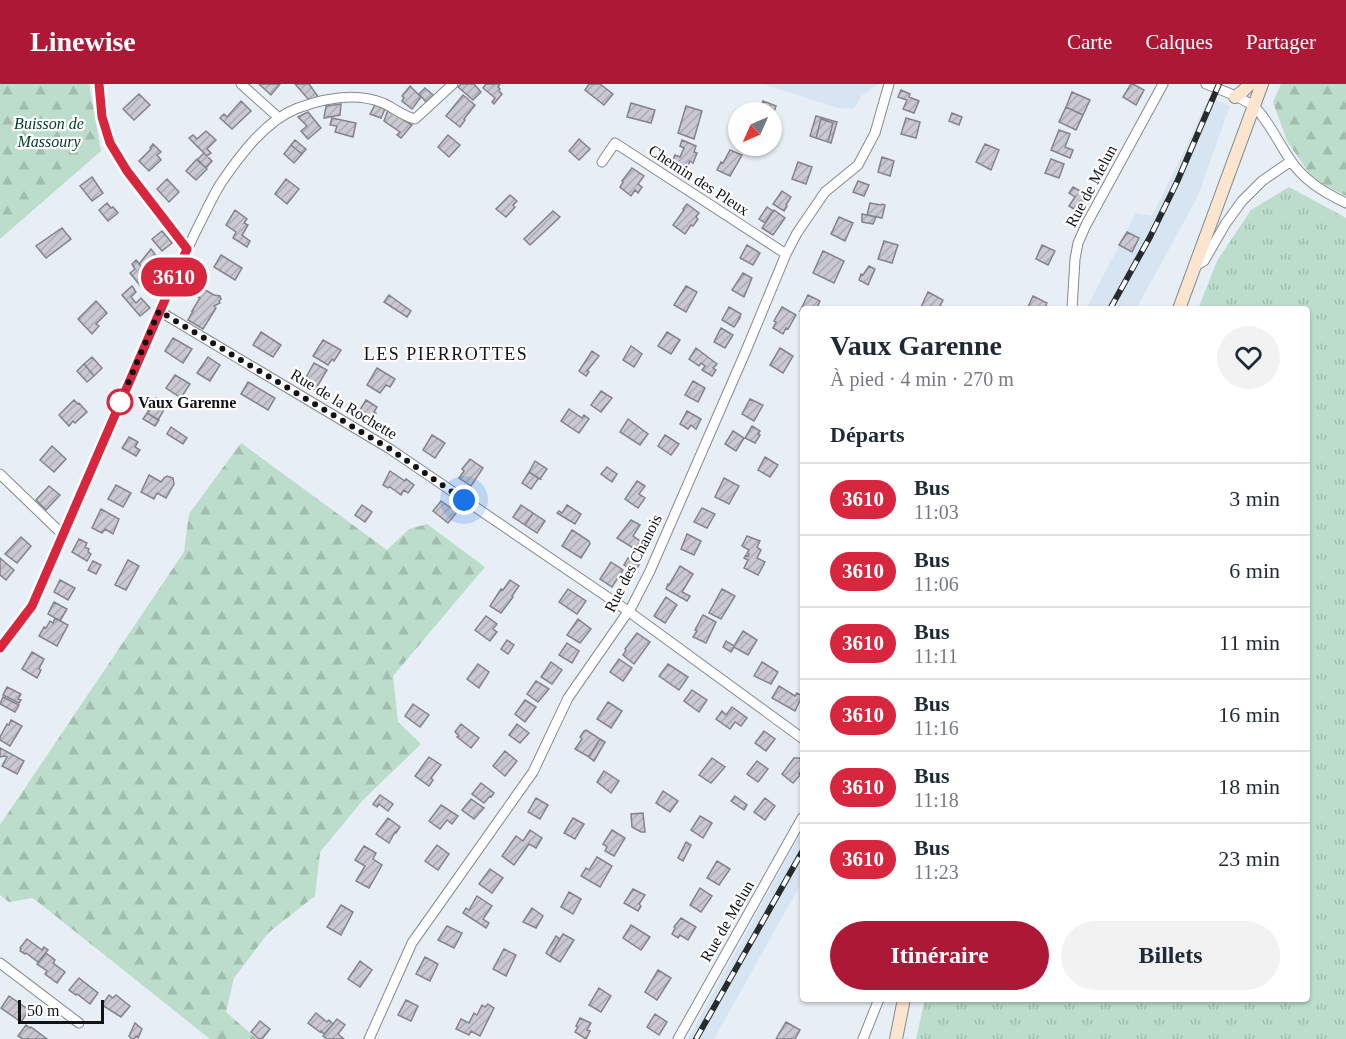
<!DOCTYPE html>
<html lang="fr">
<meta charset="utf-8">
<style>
body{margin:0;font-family:"Times New Roman",serif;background:#f2f2f3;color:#1f2937;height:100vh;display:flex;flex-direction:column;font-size:22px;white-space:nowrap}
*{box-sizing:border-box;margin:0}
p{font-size:20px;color:#747a83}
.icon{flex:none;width:33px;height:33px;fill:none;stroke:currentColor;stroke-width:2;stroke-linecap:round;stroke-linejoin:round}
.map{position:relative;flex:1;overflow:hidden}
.panel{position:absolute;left:800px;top:222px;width:510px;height:696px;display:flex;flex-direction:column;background:#fff;border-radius:6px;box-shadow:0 2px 4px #0004}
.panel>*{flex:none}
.badge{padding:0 12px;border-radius:20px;font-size:21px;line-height:39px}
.needle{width:39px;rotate:225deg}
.buttons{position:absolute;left:728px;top:18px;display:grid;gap:12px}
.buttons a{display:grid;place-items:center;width:54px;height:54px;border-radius:50%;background:#fff;box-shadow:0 2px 4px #0004;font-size:30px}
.scale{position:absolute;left:18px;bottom:15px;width:86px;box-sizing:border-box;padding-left:6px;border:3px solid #111315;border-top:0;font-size:16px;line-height:21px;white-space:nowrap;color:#111315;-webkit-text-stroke:4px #fff;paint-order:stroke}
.you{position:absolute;width:30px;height:30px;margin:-15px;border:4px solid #fff;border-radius:50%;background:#1a73e8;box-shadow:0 0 0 9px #1a73e833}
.map>.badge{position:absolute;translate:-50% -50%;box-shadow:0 0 0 3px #fff}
h2{padding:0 30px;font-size:22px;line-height:54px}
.round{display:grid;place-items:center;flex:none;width:63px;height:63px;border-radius:32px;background:#f2f2f3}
.summary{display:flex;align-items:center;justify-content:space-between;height:102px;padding:0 30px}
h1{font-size:28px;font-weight:700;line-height:45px}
.button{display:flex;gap:12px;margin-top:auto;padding:12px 30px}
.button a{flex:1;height:69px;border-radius:36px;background:#ad1837;color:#fff;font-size:24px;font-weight:700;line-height:69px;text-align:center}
.button a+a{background:#f2f2f3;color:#1f2937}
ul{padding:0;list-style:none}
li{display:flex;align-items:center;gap:18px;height:72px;padding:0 30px;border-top:2px solid #e0e1e3}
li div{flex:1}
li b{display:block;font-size:22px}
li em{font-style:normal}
li .badge{min-width:66px;font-weight:700;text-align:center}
header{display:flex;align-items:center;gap:36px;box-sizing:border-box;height:84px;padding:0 30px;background:#ad1837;color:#fff}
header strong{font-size:28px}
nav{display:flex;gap:33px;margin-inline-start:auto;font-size:21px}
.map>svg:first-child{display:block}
</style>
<header>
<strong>Linewise</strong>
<nav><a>Carte</a><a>Calques</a><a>Partager</a></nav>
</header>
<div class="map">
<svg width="1346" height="955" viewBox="0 0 1346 955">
<defs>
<pattern id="grass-tufts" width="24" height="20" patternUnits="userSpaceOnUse" patternTransform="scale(1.5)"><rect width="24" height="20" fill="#bcddcb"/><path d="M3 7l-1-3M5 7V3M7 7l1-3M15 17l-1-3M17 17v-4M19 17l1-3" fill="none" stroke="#a1bdad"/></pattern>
<pattern id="forest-firs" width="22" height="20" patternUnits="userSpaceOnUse" patternTransform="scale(1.5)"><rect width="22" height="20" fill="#bcddcb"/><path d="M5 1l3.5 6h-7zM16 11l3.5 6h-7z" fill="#a1bdad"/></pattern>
<pattern id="building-hatch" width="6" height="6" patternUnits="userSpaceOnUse" patternTransform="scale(1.5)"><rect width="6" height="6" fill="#cac9d2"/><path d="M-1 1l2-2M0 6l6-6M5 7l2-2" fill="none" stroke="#acacb3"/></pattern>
</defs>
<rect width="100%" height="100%" fill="#e7eef5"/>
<path fill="#d7e5f2" d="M763,0H879L861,12L857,20L853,25L838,24Z
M1209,13L1230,22L1197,114L1136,225H1086L1136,129L1152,132L1183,70Z
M802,747V798L714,955H688Z"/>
<path fill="url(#grass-tufts)" d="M1289,103L1346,134V955H916L925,915H1306V225H1198L1217,177L1251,126Z"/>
<path fill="url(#forest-firs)" d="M0,0H89L101,67L0,155Z
M1281,0H1346V112L1313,95L1287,57L1273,18Z
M241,359L387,466L409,445L427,440L485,483L393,592L398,638L421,660L363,716L320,768L315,812L268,849L234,894L226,928L257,955H210L33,814L9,818L0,811V741L184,468L189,430Z"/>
<path fill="url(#building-hatch)" stroke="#84838c" stroke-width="1.5" d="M259,0H280L271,11Z
M295,0H309L319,14L309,16Z
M461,0H474L481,8L473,16L458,3Z
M486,0H500L498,3L500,5L499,7L502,10L494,20L492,18L495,14L483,4Z
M589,0H600L613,10L604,21L585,6Z
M1131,0H1133L1144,6L1136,21L1123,13Z
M410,2L421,13L412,25L402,17L404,14L402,12Z
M425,4L433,11L426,18L419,10Z
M901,6L910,10L909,13L919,17L914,29L903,25L907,16L898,13Z
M1072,8L1090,16L1083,31L1066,23Z
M139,10L150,21L134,36L123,25Z
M463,11L475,21L464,35L465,36L460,43L446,32Z
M241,17L251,27L232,45L220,34L224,30L227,33Z
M763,17L776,22L771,36V28H759Z
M631,19L655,26L651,39L627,33Z
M341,20L340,31L324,34L326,22Z
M375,21L385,25L381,34L370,30Z
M686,22L702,27L694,55L678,49Z
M1066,23L1083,31L1076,46L1059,38Z
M388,26L412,41L401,54L397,51L400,48L384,37Z
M308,28L321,44L308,55L301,47L307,42L298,33Z
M952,29L962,33L959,41L949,37Z
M816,32L837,38L831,59L828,58L833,39L821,35L816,54L810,52Z
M332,34L356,39L353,53L335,48L337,42L330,41Z
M906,34L920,38L916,54L901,50Z
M821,35L833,39L828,58L816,54Z
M1059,46L1070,50L1065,63L1073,66L1070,74L1051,66Z
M206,47L216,56L207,65L211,69L207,72L189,54L193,51L197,55Z
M448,51L460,61L449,73L438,63Z
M579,55L590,65L579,76L569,67Z
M295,56L306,65L302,70L291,61Z
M682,56L696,62L694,68L697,69L693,79L690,77L685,88L671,81L675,71L680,73L684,64L680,62Z
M153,60L161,68L157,71L161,76L149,87L139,77L151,65L150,64Z
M985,60L999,66L991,86L976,78Z
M291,61L302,70L294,79L284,70Z
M730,66L742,71L730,92L717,86L721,78L723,79Z
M204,69L212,77L206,84L197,76Z
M882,73L894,77L890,92L878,88Z
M197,75L207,85L196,96L186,87Z
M1051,75L1064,80L1059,94L1045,89Z
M798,78L812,83L806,100L792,95Z
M632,84L644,92L638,100L642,103L638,109L635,106L631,112L620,103L623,98L622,97Z
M92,93L103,109L92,117L80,102Z
M167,95L179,108L169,118L157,105Z
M286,95L299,105L287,120L275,110Z
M858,97L869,101L864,112L853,108Z
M1073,103L1087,111L1077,127L1069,122L1075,113L1069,109Z
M782,107L791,113L786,121L787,122L784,127L773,120Z
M510,111L517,117L513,121L515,123L506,133L496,125Z
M107,119L111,124L113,123L118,129L108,137L99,126Z
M870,119L881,121L882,120L885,121L882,134L867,131Z
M687,120L699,129L696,133L698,135L693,142L691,141L685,150L673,141L684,126L683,125Z
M767,123L773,127L765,139L759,135Z
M235,126L247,135L244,139L248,141L242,151L250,157L247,163L233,154L236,148L226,141Z
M774,126L785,134L773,151L762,144Z
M553,127L560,133L530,161L524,155Z
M862,130L876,133L873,140L862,138Z
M839,133L853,139L845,157L831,150Z
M62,144L71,155L46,174L36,162Z
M162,147L172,159L162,167L152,155Z
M1127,148L1139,154L1132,168L1119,161Z
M884,157L898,161L892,179L878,175Z
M747,161L760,169L753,181L740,174Z
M1042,161L1055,167L1048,181L1036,175Z
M151,165L157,173L145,187L139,180Z
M823,167L844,177L834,199L813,189Z
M221,171L242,184L235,196L214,183Z
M136,176L144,186L139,189L149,201L143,205L130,189L135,185L132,180Z
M869,182L875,185L868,201L859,196L861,190L863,191Z
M743,189L752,194L744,213L732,206Z
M132,202L136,208L131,213L136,219L141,214L150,224L140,232L122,211Z
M686,202L697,208L686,228L674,221Z
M200,203L214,211L220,212L221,215L219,217L220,219L214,222L216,224L203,245L188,236L193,227H192L200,214L195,211L194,208L196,204Z
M928,208L943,216L939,224L941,225H926L921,223Z
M389,211L411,227L407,233L384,218Z
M808,211L820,217L816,225H802V229L800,227Z
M1033,212L1047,219L1044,225H1027Z
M96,217L107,229L96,240L99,242L92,250L78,235Z
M729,223L741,230L739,234H740L734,243L722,236Z
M782,223L796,231L788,245L786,244L783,250L773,244L776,238L774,237Z
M721,244L733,251L725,264L714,258Z
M261,248L281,261L273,273L253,261Z
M667,248L680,256L671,270L658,262Z
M173,254L192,265L183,279L165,267Z
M323,256L341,266L334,277L332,275L328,281L313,272Z
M631,262L642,270L634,283L623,276Z
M696,264L717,280L713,284L716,286L712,292L702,286L705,282L701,279L699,282L689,275Z
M780,264L793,272L783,289L770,281Z
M592,267L599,272L587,287L589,288L586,292L579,287Z
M92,273L102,284L94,292L84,280Z
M208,273L220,281L210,297L197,289Z
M314,279L327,286L315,306L303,299Z
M84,280L94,292L87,298L77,287Z
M377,284L395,295L390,303L386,301L380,309L367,301Z
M175,291L190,300L181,314L166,304Z
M693,297L705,304L698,318L685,311Z
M248,298L275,314L268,326L241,310Z
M601,307L612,314L601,328L591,321Z
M156,314L162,317L163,315L168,319L158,336L147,329Z
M750,315L763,321L754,337L742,330Z
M74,316L78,320L79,319L87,328L75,339L73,337L69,342L59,331Z
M366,316L377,323L374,328L376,329L373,335L371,333L367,339L356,332Z
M569,325L582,334L584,331L589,335L579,349L561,337Z
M687,327L701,335L696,345L691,341L688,345L680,340Z
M147,329L159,336L155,342L143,335Z
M628,335L648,350L640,361L620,348Z
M752,342L760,347L758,350L760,351L755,359L745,354Z
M171,343L187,354L183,360L167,350Z
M733,347L744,354L736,367L725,360Z
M432,351L445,359L435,374L423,366Z
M665,351L679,360L671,371L658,362Z
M129,353L138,358L135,363L140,366L136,372L122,364Z
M52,362L66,375L54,388L40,376Z
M765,373L778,381L770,393L758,386Z
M470,375L483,384L471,402L459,394L464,387L462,385Z
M535,377L547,385L540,395L529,388Z
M607,383L617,390L612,398L601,390Z
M390,387L405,397L406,395L414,401L408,409L404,406L401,411L390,403L388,404L383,401Z
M529,388L540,395H538L531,405L522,399Z
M149,391L161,398L164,394L167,392L173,394L174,400L166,414L157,409L154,415L141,408Z
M724,394L739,402L729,420L715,413Z
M637,397L645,402L639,410L645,414L638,424L625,415Z
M116,401L131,409L123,423L108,415Z
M49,402L60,411L46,426L36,416Z
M441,417L457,428L448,439L433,427Z
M362,421L372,428L365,438L355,431Z
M521,421L533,429L525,441L513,433Z
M567,421L581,430L575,440L557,429L559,427L562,429Z
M702,424L715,430L707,444L694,438Z
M101,425L119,435L113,450L105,445L102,449L92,444Z
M533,429L545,437L537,449L525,441Z
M631,436L640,441L633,452L643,459L638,467L617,454Z
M572,446L589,457L590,460L581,474L562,462Z
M687,450L701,457L694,471L681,465Z
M747,452L760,457L757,463L761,466L757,474L765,478L758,491L744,484L748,476L744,474L746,471L748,472L749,470L747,469L749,466L742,462Z
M21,453L31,462L17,479L5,470Z
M79,455L87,459L85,463L89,465L88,468L91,470L87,477L72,468Z
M0,474L14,486L6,496L0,491Z
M628,474L639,481L635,488L624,481Z
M128,476L139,482L126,506L115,501Z
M93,477L101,481L96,490L88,486Z
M611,478L623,486L612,503L600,495Z
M680,482L693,490L682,508L690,512L687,517L666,505L668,500L669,501Z
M60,496L75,504L68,516L54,508Z
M510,496L519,502L512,512L513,513L501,529L490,522L501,505L503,506Z
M568,505L586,517L577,530L559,518Z
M722,505L735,512L721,535L709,529Z
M666,513L677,521L665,539L654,532Z
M54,518L67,525L60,537L48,530Z
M703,531L716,538L706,559L693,553L697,547L695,546Z
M486,532L497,540L493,545L497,548L490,557L475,546Z
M55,534L68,541L57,562L39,552L44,543L46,544L50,537L53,539Z
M578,535L591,545L580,559L567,551Z
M743,547L757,556L748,571L734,563L731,568L723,563L726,557L734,562Z
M637,549L650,558L634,580L623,571L626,566L625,565Z
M507,556L514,561L508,570L501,565Z
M567,559L579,567L572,579L559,571Z
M32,568L44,575L39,585L41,586L37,594L22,585Z
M619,575L632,584L623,597L610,588Z
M551,578L562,586L552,600L541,593Z
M762,578L778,588L771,600L754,592Z
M478,580L489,588L479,604L467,595Z
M668,580L688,593L679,606L659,592Z
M536,597L549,605L538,618L527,610Z
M779,602L795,612L797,609L802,612L795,627L772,614Z
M7,603L21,610L18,615L21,616L19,619L3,611Z
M692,606L707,616L699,628L684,617Z
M3,613L19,621L15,628L0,620Z
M525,616L536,623L525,638L515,630Z
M608,618L622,627L611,644L597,635Z
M413,620L429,631L420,643L405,632Z
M732,623L747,634L741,642L735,638L730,645L716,635L722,627L726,631Z
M11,636L22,642L10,662L0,656V653L7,640L9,641Z
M461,640L479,654L471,664L457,653L459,652L455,648Z
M517,640L529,649L520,659L509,651Z
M586,646L600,655L589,673L575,665L582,655L580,653L584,647Z
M764,647L775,655L766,667L755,659Z
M600,655L605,658L594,677L589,673Z
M0,664L24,677L17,690L2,682L7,673L4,672L0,673Z
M505,667L517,677L505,692L493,682Z
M429,673L441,681L431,694L433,696L429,702L415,692Z
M712,674L725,683L711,699L699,691Z
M794,674H799L802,676V685L799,690L800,691L793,699L782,690Z
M757,677L768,685L758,698L747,690Z
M604,687L619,697L611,709L597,698Z
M481,699L494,709L491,713L490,712L484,719L472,710Z
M663,707L678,717L670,728L656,719Z
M380,711L393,720L388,727L379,720L377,723L373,720Z
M735,712L747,721L744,726L731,717Z
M536,714L548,721L540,735L528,728Z
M765,714L775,722L765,736L754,728Z
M471,715L484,724L474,735L462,726Z
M441,721L458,732L452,740L447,736L440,745L429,737Z
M643,729L645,748H641L632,743L631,730Z
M700,732L712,739L703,754L691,746Z
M388,734L400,743L396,749L395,748L389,759L376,750Z
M573,734L584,740L575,755L564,749Z
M530,746L542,754L536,764L529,760L514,781L502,772L516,752L523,757Z
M612,746L625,754L614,772L605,767L607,763L603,760Z
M686,758L691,761L683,777L678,774Z
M437,761L449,770L438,786L425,777Z
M364,762L376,769L373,775L382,781L369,804L356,797L365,782L355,776Z
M597,773L612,782L600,803L581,792L586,784L589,786Z
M717,777L730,785L719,801L707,794Z
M490,785L503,794L492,809L479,800Z
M700,804L712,812L701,828L690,821Z
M633,805L645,811L639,820L641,822L638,827L624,819Z
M569,808L581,815L573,830L561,823Z
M477,812L492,822L483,835L489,839L486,844L463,829L466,824L469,826Z
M341,821L353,828L341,851L327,843Z
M532,824L543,832L536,844L523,838Z
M681,834L696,843L688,856L680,851L678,854L672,850L675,844L674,843Z
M631,841L650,853L641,866L623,854Z
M447,842L462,849L454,864L438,856Z
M563,850L574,856L560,878L550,872Z
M556,852L560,855L550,872L546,869Z
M27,855L42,866L44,863L48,866L38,878L26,869L25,870L20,867L21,865L20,864Z
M504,865L516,871L506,892L493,885Z
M46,869L55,876L53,879L65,888L57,899L45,890L47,887L37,880Z
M425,873L438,880L430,897L416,890Z
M360,877L372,886L360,903L348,895Z
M658,886L671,894L657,916L645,908Z
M79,894L98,909L90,920L77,910L76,911L69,906Z
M599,904L611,912L601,928L589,921Z
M109,911L113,914L116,911L130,922L121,933L102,921Z
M9,912L29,926L21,938L1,924Z
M406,916L418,922L411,937L398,931Z
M488,920L494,924L480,952L471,947L469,951L456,945L461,935L469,939L474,929L477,931L482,921L485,923Z
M316,929L327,938L329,936L333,940L324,950L321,947L320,948L308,939Z
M655,930L667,938L659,951L647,943Z
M580,934L591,939L587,946L590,947L586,955L575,948L578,943L576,942Z
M337,935L345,941L338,950L344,955H327L323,952Z
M260,937L270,945L262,955H259L251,948Z
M786,938L800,946L795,955H776Z
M135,939L142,945L138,954L136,952L134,955H132L129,952Z
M26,941L30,944L31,943L47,955H23L18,952Z"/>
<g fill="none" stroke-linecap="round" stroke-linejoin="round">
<g stroke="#838a91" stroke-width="11">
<path id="minor" d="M99,0L102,33L110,59L127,87L187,165
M241,0L279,34
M1206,0C1221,6 1239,12 1252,21C1264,29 1280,61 1289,74C1303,96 1323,108 1346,119
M602,78L615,59L786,170
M1195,182L1204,177L1226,139L1242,117L1262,97L1291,77
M1072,225L1075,175L1078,159L1086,141L1163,0
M159,227L390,365L628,527L802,654
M0,390L59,447L63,449
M0,564L32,522C70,433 109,344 147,255C165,215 182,174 202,135C208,123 214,110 221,99C240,71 266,36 298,24C325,14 356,8 383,19C394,24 403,32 415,35L453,0
M0,879L79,939
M369,955L412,859L533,688L568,614L632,522L650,487L745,269L786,170L797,149L825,108L858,81L875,49L889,0
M678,955L802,734
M863,955L879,915"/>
</g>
<g stroke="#838a91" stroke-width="14">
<path id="secondary" d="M1235,13L1242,8L1250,0
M1179,225L1262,0
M896,955L904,915"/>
</g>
<use href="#minor" stroke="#fff" stroke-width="9"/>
<use href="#secondary" stroke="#fbe5cf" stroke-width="12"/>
<g stroke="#282b2d" stroke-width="6">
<path id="rail" d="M1110,225L1150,153L1177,98L1219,0
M696,955L802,768"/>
</g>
<use href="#rail" stroke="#fff" stroke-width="4" stroke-dasharray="11" stroke-linecap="butt"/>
</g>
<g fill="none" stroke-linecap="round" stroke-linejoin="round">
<g stroke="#fff" stroke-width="14">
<path id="line" d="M0,564L32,522L187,165L127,87L110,59L102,33L99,0"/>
</g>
<use href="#line" stroke="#d7263d" stroke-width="9"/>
<path stroke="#111315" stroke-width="6" stroke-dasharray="0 10.8" d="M120,318L159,227L390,365L464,416"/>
</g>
<circle fill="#fff" stroke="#d7263d" stroke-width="3" cx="120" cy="318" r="12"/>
<g text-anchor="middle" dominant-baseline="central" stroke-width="4.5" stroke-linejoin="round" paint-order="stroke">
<g font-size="16" font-style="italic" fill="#003b24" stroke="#fff">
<text x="49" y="39">Buisson de<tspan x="49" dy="18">Massoury</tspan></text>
</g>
<g font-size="16" fill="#111315" stroke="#fff">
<text transform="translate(699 96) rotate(33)">Chemin des Pleux</text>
<text transform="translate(1091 102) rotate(-62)">Rue de Melun</text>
<text transform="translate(344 320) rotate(31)">Rue de la Rochette</text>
<text transform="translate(633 479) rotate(-63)">Rue des Chanois</text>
<text transform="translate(727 837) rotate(-60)">Rue de Melun</text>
</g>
<g font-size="16" font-weight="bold" fill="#111315" stroke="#fff" text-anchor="start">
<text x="138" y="318">Vaux Garenne</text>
</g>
<g font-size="18" letter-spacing="1.5" fill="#111315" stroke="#fff">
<text x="446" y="270">LES PIERROTTES</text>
</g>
</g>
</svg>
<div class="buttons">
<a><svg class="needle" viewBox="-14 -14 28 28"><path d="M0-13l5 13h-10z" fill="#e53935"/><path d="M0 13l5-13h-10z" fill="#747a83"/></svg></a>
</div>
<div class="scale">50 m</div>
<div class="you" style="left:464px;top:416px"></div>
<b class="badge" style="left:174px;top:193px;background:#d7263d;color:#fff">3610</b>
<section class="panel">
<div class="summary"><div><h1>Vaux Garenne</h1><p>À pied · 4 min · 270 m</p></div><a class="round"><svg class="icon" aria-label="heart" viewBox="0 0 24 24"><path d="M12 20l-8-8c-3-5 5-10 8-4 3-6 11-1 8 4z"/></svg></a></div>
<h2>Départs</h2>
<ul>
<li><span class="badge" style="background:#d7263d;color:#fff">3610</span><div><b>Bus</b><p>11:03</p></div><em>3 min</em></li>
<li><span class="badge" style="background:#d7263d;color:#fff">3610</span><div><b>Bus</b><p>11:06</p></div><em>6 min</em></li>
<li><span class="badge" style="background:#d7263d;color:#fff">3610</span><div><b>Bus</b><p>11:11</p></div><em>11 min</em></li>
<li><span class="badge" style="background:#d7263d;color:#fff">3610</span><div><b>Bus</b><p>11:16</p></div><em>16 min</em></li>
<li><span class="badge" style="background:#d7263d;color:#fff">3610</span><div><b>Bus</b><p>11:18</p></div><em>18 min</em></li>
<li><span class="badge" style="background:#d7263d;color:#fff">3610</span><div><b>Bus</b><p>11:23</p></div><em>23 min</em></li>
</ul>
<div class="button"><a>Itinéraire</a><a>Billets</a></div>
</section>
</div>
